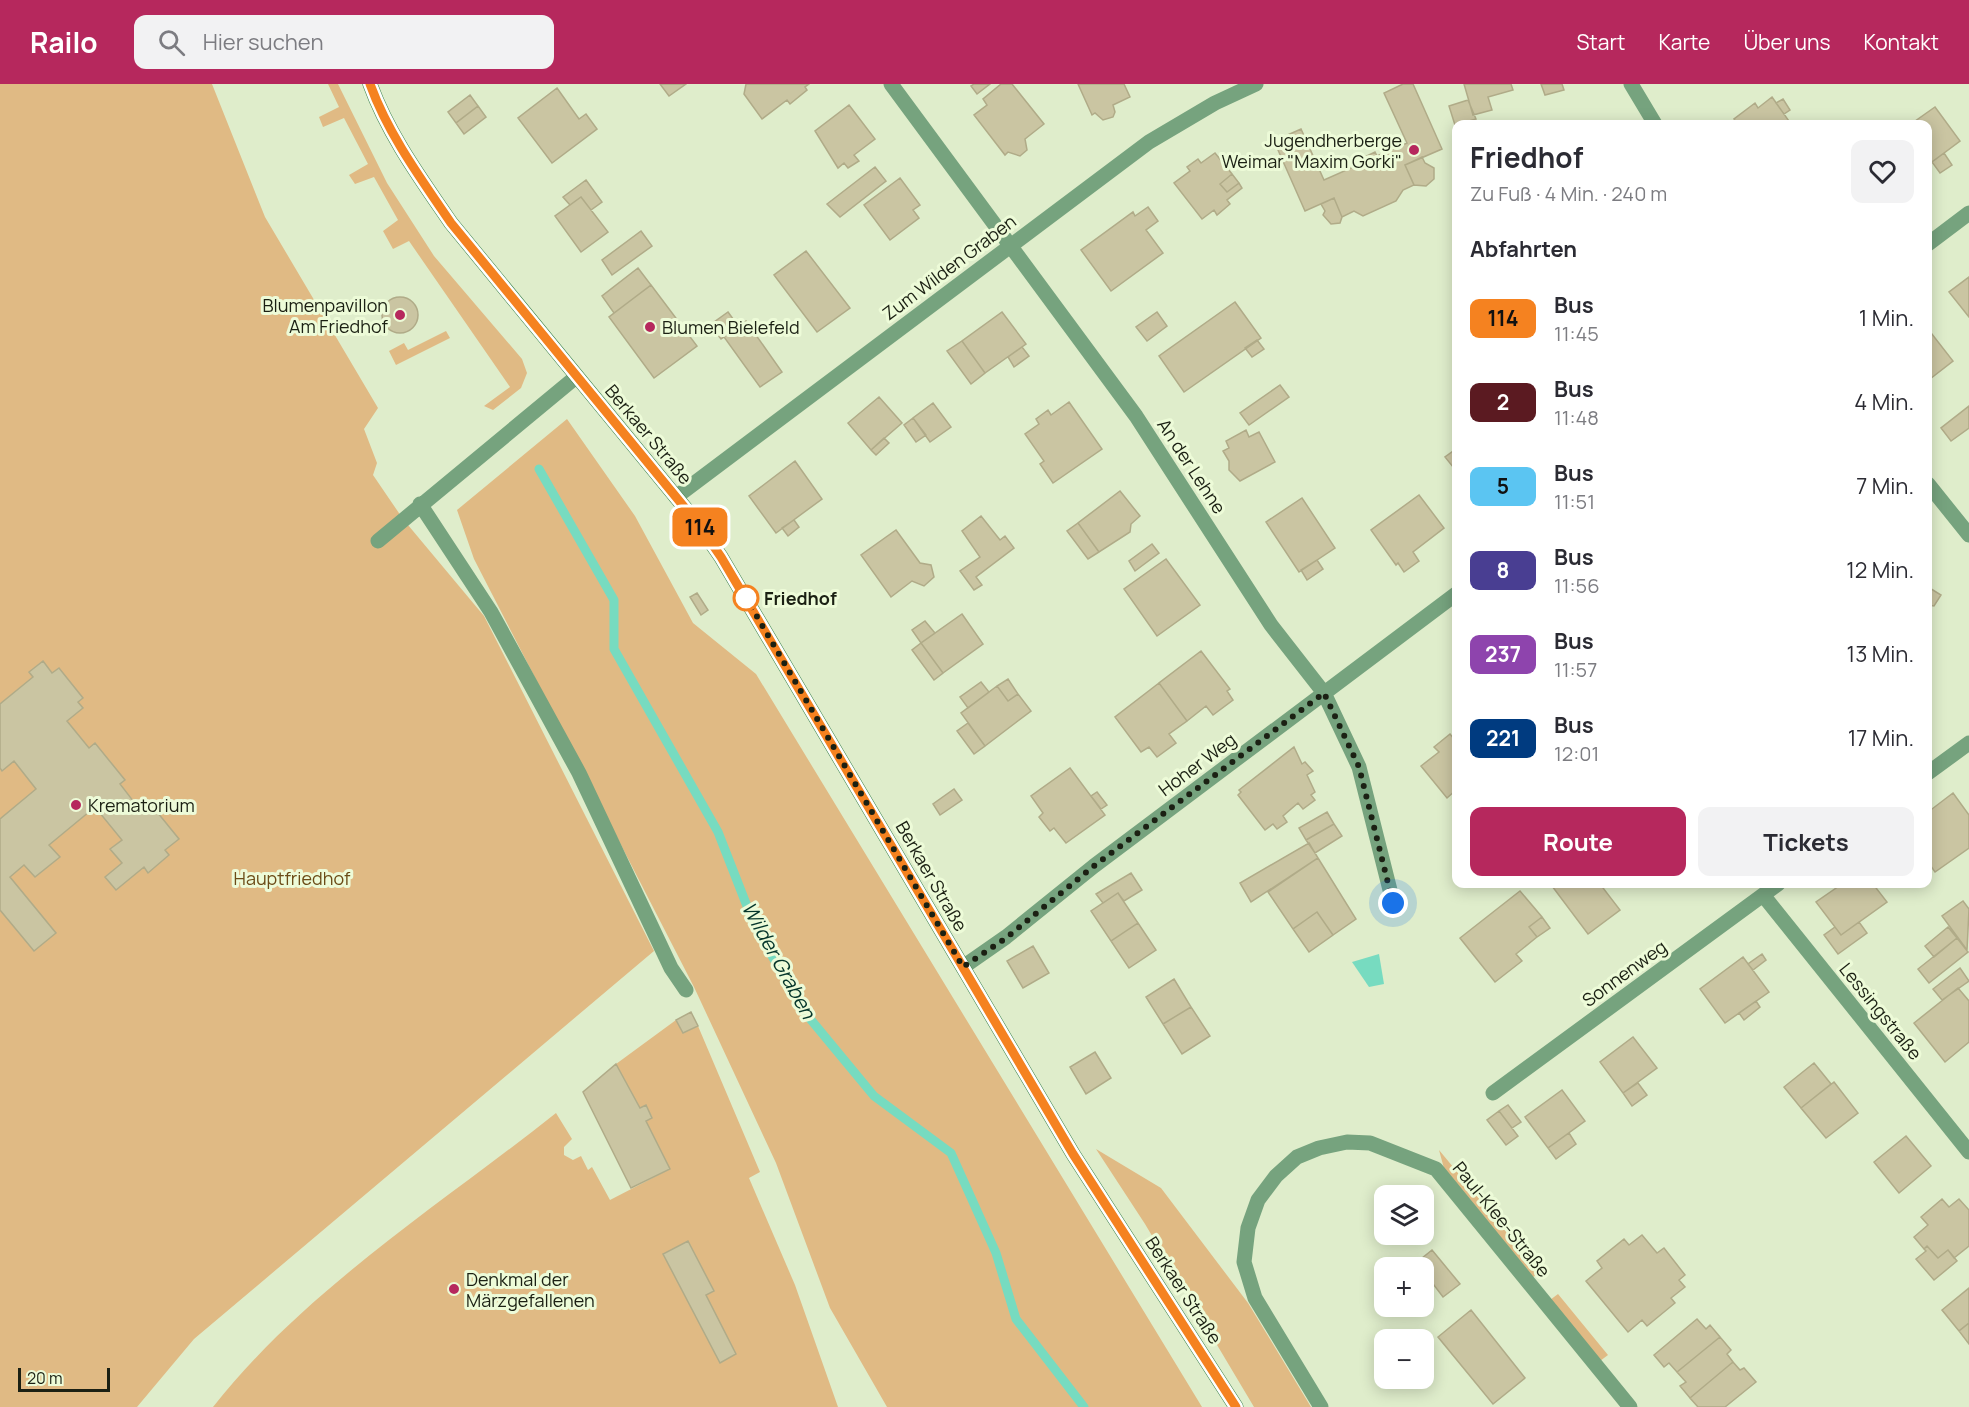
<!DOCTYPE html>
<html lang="de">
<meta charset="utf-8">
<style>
body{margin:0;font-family:Manrope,sans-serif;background:#f2f2f3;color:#2b2b33;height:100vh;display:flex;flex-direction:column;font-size:22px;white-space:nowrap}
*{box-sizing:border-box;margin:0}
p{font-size:20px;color:#7c7c81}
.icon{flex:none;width:33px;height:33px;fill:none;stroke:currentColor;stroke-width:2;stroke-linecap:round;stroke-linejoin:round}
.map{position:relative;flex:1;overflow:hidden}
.panel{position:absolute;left:1452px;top:36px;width:480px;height:768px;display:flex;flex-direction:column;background:#fff;border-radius:12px;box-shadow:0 3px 15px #0003}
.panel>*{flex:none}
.badge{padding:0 12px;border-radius:9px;font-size:21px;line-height:39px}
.controls{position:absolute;left:1374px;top:1101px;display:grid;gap:12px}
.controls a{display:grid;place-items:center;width:60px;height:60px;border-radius:12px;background:#fff;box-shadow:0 3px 15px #0003;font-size:30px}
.scale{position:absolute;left:18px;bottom:15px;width:92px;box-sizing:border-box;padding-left:6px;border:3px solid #1b2013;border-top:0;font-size:16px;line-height:21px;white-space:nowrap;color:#1b2013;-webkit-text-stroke:4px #edfbd8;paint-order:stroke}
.you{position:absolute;width:30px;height:30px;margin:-15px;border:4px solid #fff;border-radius:50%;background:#1a73e8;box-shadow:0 0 0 9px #1a73e833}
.map>.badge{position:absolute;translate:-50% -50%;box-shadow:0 0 0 3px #fff}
h2{padding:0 18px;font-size:22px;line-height:54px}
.round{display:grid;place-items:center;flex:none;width:63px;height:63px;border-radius:12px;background:#f2f2f3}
.summary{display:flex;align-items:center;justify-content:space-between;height:102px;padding:0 18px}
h1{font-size:28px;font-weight:700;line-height:45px}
.cta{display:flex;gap:12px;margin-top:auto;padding:12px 18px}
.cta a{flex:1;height:69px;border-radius:12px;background:#b6285d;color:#fff;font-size:24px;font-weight:700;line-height:69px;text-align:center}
.cta a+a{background:#f2f2f3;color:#2b2b33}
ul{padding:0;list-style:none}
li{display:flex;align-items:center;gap:18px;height:84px;padding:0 18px}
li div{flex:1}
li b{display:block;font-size:22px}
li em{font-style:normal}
li .badge{min-width:66px;font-weight:700;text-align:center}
header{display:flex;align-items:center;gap:36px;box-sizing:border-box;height:84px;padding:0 30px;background:#b6285d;color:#fff}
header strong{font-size:28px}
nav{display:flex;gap:33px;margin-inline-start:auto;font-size:21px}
.search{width:420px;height:54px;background:#f2f2f3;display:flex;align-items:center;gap:15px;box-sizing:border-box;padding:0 21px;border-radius:12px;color:#7c7c81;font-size:22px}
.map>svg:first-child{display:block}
</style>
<header>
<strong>Railo</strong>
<div class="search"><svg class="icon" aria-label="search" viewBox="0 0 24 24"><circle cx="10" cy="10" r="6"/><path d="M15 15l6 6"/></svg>Hier suchen</div>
<nav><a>Start</a><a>Karte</a><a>Über uns</a><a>Kontakt</a></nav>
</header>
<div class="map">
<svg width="1969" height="1323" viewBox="0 0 1969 1323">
<rect width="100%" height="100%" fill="#dfedcb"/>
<path fill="#e0ba84" d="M0,0H212L265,133L378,324L364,345L377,379L373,391L403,435L484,532L654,867L194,1255L137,1323H0Z
M328,0H338L387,99L434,172L522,275L527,289L521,304L493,326L484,322L510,303L409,157L393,165L383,147L398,136L374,93L355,100L349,91L368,80L344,34L323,43L319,33L339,23Z
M446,247L450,254L396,281L389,267L404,259L408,266Z
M567,335L635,432L693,539L756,590L1202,1323H887L830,1224L776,1079L694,903L474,475L457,426Z
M676,936L683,949L698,942L760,1088L749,1094L795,1201L838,1323H213C306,1205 439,1122 556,1029L572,1055L564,1063V1071L573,1076L581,1072L588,1086L592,1083L610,1116L670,1085L646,1037L652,1033L646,1021L640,1024L616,980Z
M1096,1065L1161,1104L1248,1219L1311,1323H1254L1145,1140Z
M1439,1066L1540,1188L1532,1194L1445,1088Z
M1558,1210L1608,1271L1600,1277L1550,1216Z"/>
<path fill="#77dbc0" d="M1379,870L1384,900L1369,903L1352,878Z"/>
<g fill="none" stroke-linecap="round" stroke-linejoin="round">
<path stroke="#77dbc0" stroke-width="9" d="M539,385L614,516V565L718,748L754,840L802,925L874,1012L951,1069L996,1169L1016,1235L1084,1323"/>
</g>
<path fill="#cac5a2" stroke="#b0ab88" stroke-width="1.5" d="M660,0H686L669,12Z
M746,0H809L805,3L807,6L790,20L787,16L762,35L744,10Z
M974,0H990L977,10L971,2Z
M1001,0H1012L1044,40L1025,55L1027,66L1020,72L1008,68L1005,71L974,31L987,21L983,15Z
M1078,0H1124L1130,13L1113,21L1115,28L1113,33L1103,36L1095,29L1092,31Z
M1403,0H1413L1442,65L1405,81L1414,101L1403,106L1396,117L1363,132L1354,127L1342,133L1334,114L1305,127L1274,57L1301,45L1324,96L1358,81L1356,77L1375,68L1377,72L1407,59L1384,9Z
M1464,0H1511L1513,6L1488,13L1492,26L1473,31Z
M1541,0H1562L1564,6L1545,11Z
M557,4L579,35L586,30L597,45L552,79L518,34Z
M470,11L478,22L456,39L448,28Z
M1772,13L1791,40H1734L1737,39L1734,35L1755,19L1758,24Z
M1783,15L1790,26L1784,30L1776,19Z
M1468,16L1476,35L1455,41L1449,22Z
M849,21L875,55L854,71L859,77L848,84L844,79L838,84L815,47Z
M478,22L486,33L464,50L456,39Z
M1935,23L1960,57L1932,78L1928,72V40H1911Z
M1215,69L1232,90L1220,100L1227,108L1239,99L1242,104L1227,116L1230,120L1217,131L1214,126L1202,135L1174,99L1190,87L1187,83L1198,75L1201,79Z
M1944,69L1952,81L1940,89L1932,78Z
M1422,73L1425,79L1434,84V95L1426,102L1414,101L1405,81Z
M875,83L886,97L840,133L827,120Z
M1232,90L1239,99L1227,108L1220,100Z
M900,94L920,121L913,126L919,134L890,156L864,121Z
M586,96L602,118L591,126L581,113L570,121L563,113Z
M581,113L608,148L581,168L555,132Z
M1334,114L1342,133L1340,139L1331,140L1323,131L1325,127L1321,120Z
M1148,123L1158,137L1146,146L1163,169L1111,207L1081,166L1133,128L1135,132Z
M641,147L652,162L612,191L602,176Z
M806,167L850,224L817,248L774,191Z
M638,184L651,201L614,229L602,212Z
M1969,193V233L1949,208Z
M651,201L697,262L654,294L609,233Z
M382 231a18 18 0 1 1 36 0a18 18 0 1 1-36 0Z
M1235,218L1261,254L1184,308L1159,272Z
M728,228L739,243L721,255L710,241Z
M1002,228L1026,260L985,289L962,257Z
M1157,228L1167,242L1147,257L1136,243Z
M746,237L782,288L760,303L724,253Z
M1928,245L1953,277L1930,295L1928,292Z
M1257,256L1264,265L1252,273L1245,264Z
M962,257L985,289L971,300L947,267Z
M1022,263L1029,272L1014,283L1008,273Z
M1280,301L1289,313L1249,341L1240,329Z
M879,313L902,339L871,366L848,339Z
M1069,318L1102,365L1053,399L1040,380L1044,377L1025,350L1039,340L1036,335L1048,326L1051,331Z
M933,319L951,343L930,358L913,334Z
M1969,322V344L1951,357L1941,344Z
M913,334L926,351L916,358L904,341Z
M1246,346L1249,353L1259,348L1275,378L1240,397L1229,386V377L1223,367L1229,364L1226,357Z
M884,354L889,359L876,371L871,366Z
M1456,365V380L1453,383L1445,373Z
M795,377L822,415L776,449L749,412Z
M1120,407L1140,432L1131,440L1130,448L1099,468L1078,439Z
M1419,411L1444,444L1413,468L1419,477L1404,488L1398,479L1396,481L1371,446Z
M1302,414L1335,464L1299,488L1266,438Z
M981,432L1000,456L1005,452L1014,464L976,493L982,501L974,506L960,487L980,473L962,447Z
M794,436L799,443L788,452L782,444Z
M1078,439L1099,468L1088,475L1067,447Z
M896,446L920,479L931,481L934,493L924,502L912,497L891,513L861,471Z
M1152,460L1159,469L1135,487L1129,477Z
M1166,475L1200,521L1157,552L1124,505Z
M1317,476L1323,485L1307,496L1301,486Z
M1928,503L1941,511L1934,522L1928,521Z
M697,509L708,526L701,531L690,513Z
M962,530L983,560L943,589L921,559Z
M925,537L935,549L921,559L912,546Z
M921,559L943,589L934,596L912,566Z
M1201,567L1230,605L1227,607L1233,616L1213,631L1206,622L1187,637L1159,599Z
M43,577L52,589L59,584L83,614L78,618L83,624L67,637L89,664L95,659L125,696L120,700L140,726L149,718L179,755L165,766L169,771L148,789L144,783L116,806L105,793L122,779L110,765L122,756L95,723L49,761L60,773L35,793L24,781L10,793L56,849L34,867L0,826V735L36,705L14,677L2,687L0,684V620L33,593L29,588Z
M1008,595L1018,610L1008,617L997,602Z
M981,598L989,608L968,624L960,613Z
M1159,599L1187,637L1169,650L1176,659L1157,673L1149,663L1141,668L1115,633Z
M997,602L1008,617L1018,610L1031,627L985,662L961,629Z
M968,639L985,662L974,670L957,647Z
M1450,650L1454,655L1456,653V706L1447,714L1421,682L1439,668L1434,663Z
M1294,663L1302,680L1305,678L1313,687L1307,691L1315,708L1311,711L1315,716L1303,725L1298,719L1283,732L1287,738L1277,745L1273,740L1265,746L1238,711L1241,708L1239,706Z
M1070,684L1105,731L1066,759L1054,744L1050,747L1039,733L1043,729L1031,712Z
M954,705L962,716L940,731L933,720Z
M1097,708L1107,721L1101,725L1091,712Z
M1953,709L1969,731V764L1935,788L1928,778V728Z
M1327,728L1334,740L1306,756L1299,744Z
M1334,740L1342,752L1315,769L1306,756Z
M1309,759L1318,774L1251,818L1240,799Z
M1318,774L1356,835L1333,851L1317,828L1293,845L1268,808Z
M1131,789L1142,806L1124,817L1118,809L1103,819L1096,810Z
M1556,800H1600L1620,826L1588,850L1552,802Z
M1842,800H1873L1887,818L1841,851L1816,818Z
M1520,807L1542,833L1529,843L1537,853L1516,870L1522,877L1495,898L1460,854Z
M1118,809L1138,839L1111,857L1091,827Z
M1963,817L1969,825L1967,866L1942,832Z
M1317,828L1333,851L1309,868L1293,845Z
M1542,833L1550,844L1537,853L1529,843Z
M1859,838L1867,849L1838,870L1824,851L1835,843L1841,851Z
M1138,839L1156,866L1129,884L1111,857Z
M1948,843L1957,854L1934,873L1925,862Z
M1957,854L1968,868L1929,899L1918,885Z
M1033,862L1049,889L1023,904L1007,877Z
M1762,870L1766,876L1753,886L1748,880Z
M1743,873L1769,908L1725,939L1700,905Z
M1960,884L1969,897L1942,916L1933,905Z
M1174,895L1191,923L1163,940L1146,913Z
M1958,904L1969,917V958L1945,978L1914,939Z
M1756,917L1760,923L1744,936L1739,929Z
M1191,923L1210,952L1182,970L1163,940Z
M691,928L698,942L683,949L676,936Z
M1633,953L1657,984L1623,1009L1600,978Z
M1095,968L1111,994L1086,1010L1070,983Z
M1814,979L1831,1000L1801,1024L1784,1003Z
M616,980L640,1024L646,1021L652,1034L646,1037L670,1085L631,1104L583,1008Z
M1834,998L1858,1029L1826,1054L1801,1024Z
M1638,999L1647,1011L1632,1022L1623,1009Z
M1562,1006L1585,1037L1548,1064L1525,1033Z
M1508,1021L1521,1038L1512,1044L1499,1027Z
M1499,1027L1518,1052L1506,1061L1487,1036Z
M1569,1049L1576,1060L1556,1075L1548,1064Z
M1906,1052L1931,1082L1899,1109L1874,1078Z
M1942,1115L1949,1123L1959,1115L1969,1126V1162L1954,1174L1948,1166L1938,1174L1927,1162L1924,1165L1914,1153L1928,1141L1921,1133Z
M1642,1151L1657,1169L1664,1164L1685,1191L1679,1196L1685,1203L1671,1214L1675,1219L1647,1242L1642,1236L1628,1248L1586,1197L1602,1184L1597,1177L1624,1155L1629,1161Z
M688,1157L714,1207L706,1211L736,1270L720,1279L663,1170Z
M1927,1162L1938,1174L1948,1166L1957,1177L1934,1196L1916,1175L1926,1167L1924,1165Z
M1432,1166L1460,1200L1443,1213L1424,1188V1184L1416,1179Z
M1969,1204V1239L1959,1247L1942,1226Z
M1471,1226L1525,1294L1493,1320L1438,1253Z
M1697,1235L1706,1245L1710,1241L1720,1253L1677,1288L1669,1279L1664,1283L1654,1271Z
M1969,1239V1260L1959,1247Z
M1720,1253L1731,1266L1727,1270L1733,1278L1690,1314L1680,1302L1686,1298L1677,1288Z
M1733,1278L1740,1286L1744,1284L1756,1298L1725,1323H1698L1690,1314Z"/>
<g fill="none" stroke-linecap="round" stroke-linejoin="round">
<path stroke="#76a37e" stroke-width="15" d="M891,0L1136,332L1271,541L1324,609L1359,683L1393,818
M1631,0L1655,40
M1928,160L1969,129
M1928,400L1969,451
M676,413L1149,58L1215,19L1256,0
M420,420L491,528L579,689L671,884L686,906
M378,457L576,293
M1928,689L1969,659
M1763,811L1969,1068
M963,883L1006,853L1094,782L1456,510
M1493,1009L1778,800
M1321,1323L1255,1214L1244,1178L1248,1144L1258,1116L1276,1092L1297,1073L1319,1064L1347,1058L1370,1059L1436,1085L1630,1323"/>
<path stroke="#39814b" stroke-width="15" d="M370,0C388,50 421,95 451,139L699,441L721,473L1073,1070L1236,1323"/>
</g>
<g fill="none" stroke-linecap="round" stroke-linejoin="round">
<g stroke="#fff" stroke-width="14">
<path id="line" d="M370,0C388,50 421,95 451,139L699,441L721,473L1073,1070L1236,1323"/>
</g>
<use href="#line" stroke="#f58220" stroke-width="9"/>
<path stroke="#1b2013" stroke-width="6" stroke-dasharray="0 10.8" d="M746,514L963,883L1006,854L1094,782L1324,609L1359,683L1393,819"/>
</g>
<g fill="#b6285d" stroke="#edfbd8" stroke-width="2">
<circle cx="1414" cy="66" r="6"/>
<circle cx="400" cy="231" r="6"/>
<circle cx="650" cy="243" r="6"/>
<circle cx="76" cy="721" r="6"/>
<circle cx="454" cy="1205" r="6"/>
</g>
<circle fill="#fff" stroke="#f58220" stroke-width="3" cx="746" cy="514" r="12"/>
<g text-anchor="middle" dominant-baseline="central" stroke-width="6" stroke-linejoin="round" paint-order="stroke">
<g font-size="18" fill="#1b2013" stroke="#edfbd8" text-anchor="start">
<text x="1402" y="56" text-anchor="end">Jugendherberge<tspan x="1402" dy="21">Weimar "Maxim Gorki"</tspan></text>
<text x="388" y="221" text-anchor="end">Blumenpavillon<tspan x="388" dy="21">Am Friedhof</tspan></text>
<text x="662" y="243">Blumen Bielefeld</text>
<text x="88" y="721">Krematorium</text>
<text x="466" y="1195">Denkmal der<tspan x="466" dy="21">Märzgefallenen</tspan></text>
</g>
<g font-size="18" fill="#1b2013" stroke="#edfbd8">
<text transform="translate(949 183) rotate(-37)">Zum Wilden Graben</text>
<text transform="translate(649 350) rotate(50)">Berkaer Straße</text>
<text transform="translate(1192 382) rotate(57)">An der Lehne</text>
<text transform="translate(1197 680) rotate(-37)">Hoher Weg</text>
<text transform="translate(932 792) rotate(60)">Berkaer Straße</text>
<text transform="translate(1624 889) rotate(-36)">Sonnenweg</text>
<text transform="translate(1881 927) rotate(51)">Lessingstraße</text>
<text transform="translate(1502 1135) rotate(51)">Paul-Klee-Straße</text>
<text transform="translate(1184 1206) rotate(57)">Berkaer Straße</text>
</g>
<g font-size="18" font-weight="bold" fill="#1b2013" stroke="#edfbd8" text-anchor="start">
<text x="764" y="514">Friedhof</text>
</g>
<g font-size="18" fill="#6b4b16" stroke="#edfbd8">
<text x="292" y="794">Hauptfriedhof</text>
</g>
<g font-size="20" font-style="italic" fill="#04352a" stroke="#edfbd8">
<text transform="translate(779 876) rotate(61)">Wilder Graben</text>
</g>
</g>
</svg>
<div class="controls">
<a><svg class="icon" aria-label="layers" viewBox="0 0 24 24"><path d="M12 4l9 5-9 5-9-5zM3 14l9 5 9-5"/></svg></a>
<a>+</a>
<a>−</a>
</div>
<div class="scale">20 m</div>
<div class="you" style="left:1393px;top:819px"></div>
<b class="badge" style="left:700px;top:443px;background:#f58220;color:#111">114</b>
<section class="panel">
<div class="summary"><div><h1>Friedhof</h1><p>Zu Fuß · 4 Min. · 240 m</p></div><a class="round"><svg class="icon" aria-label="heart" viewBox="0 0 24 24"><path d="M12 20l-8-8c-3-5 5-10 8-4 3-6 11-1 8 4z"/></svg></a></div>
<h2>Abfahrten</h2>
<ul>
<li><span class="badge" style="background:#f58220;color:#111">114</span><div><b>Bus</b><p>11:45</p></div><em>1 Min.</em></li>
<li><span class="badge" style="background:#5b1a21;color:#fff">2</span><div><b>Bus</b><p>11:48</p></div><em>4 Min.</em></li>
<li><span class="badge" style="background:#5bc5f2;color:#111">5</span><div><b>Bus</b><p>11:51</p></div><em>7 Min.</em></li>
<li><span class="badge" style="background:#493e92;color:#fff">8</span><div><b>Bus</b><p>11:56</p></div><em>12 Min.</em></li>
<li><span class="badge" style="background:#8e44ad;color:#fff">237</span><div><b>Bus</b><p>11:57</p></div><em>13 Min.</em></li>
<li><span class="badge" style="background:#003b80;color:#fff">221</span><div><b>Bus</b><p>12:01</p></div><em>17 Min.</em></li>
</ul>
<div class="cta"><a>Route</a><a>Tickets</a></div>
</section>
</div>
